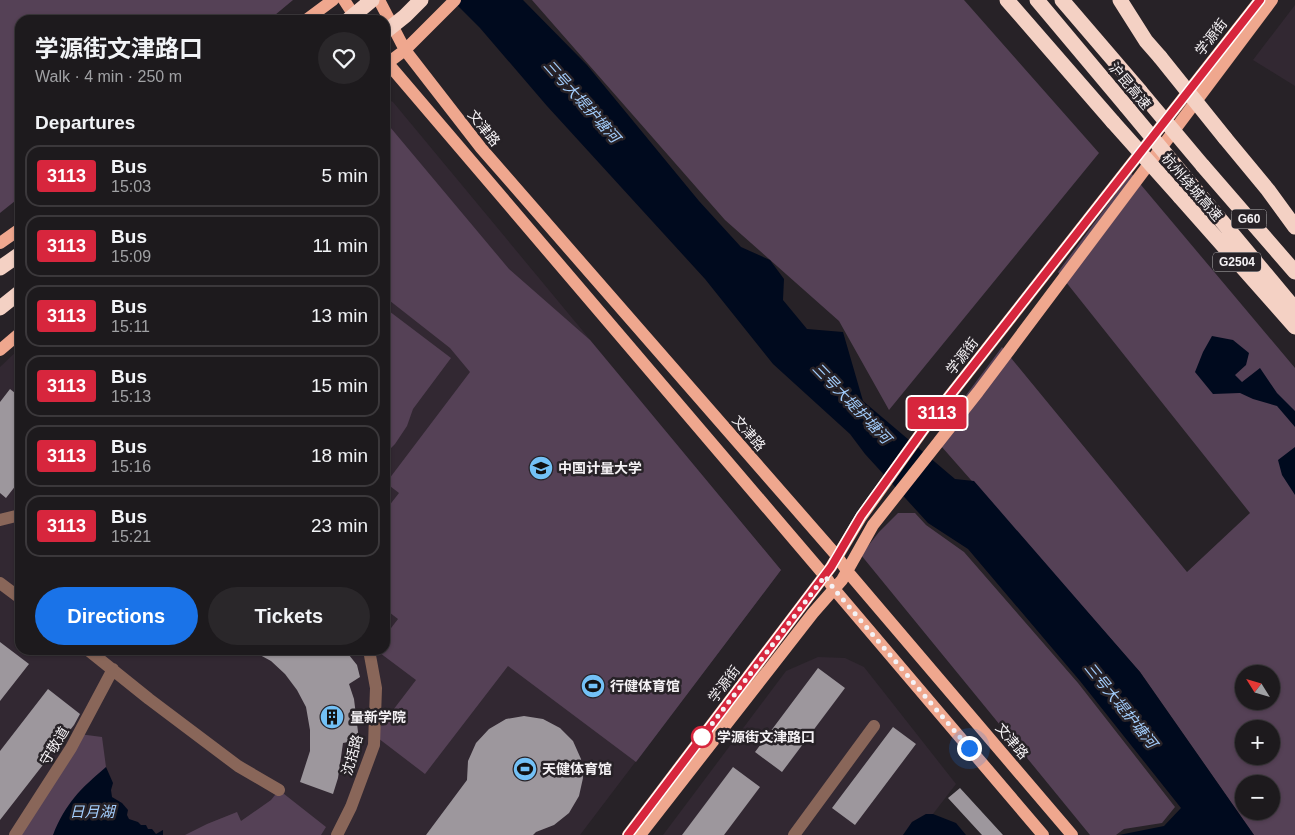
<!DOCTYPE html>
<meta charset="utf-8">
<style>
body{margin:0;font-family:Helvetica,"Noto Sans SC",sans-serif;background:#2a272a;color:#f1f3f6;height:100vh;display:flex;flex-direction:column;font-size:19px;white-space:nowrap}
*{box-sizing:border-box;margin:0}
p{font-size:16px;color:#a0a1a4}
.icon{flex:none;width:28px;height:28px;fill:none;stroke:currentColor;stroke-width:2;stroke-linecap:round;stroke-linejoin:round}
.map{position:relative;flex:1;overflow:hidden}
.sheet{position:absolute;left:15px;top:15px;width:375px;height:640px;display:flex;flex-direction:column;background:#1d1a1d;border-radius:15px;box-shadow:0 1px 4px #0004,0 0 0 1px #3b383b}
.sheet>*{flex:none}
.badge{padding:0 10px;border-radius:4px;font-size:18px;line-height:32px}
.needle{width:32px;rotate:307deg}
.buttons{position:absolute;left:1235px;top:665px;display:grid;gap:10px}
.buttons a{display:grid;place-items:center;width:45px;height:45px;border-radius:50%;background:#1d1a1d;box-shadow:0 1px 4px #0004,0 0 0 1px #3b383b;font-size:25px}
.you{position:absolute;width:25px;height:25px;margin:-12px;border:4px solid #fff;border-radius:50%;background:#1a73e8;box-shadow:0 0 0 8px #1a73e833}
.map>.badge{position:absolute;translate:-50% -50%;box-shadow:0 0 0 2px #fff}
h2{padding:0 20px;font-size:19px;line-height:45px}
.round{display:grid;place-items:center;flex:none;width:52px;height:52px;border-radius:26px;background:#2a272a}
.summary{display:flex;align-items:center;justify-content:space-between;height:85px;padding:0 20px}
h1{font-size:24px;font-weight:700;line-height:38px}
.primary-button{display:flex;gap:10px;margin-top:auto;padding:10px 20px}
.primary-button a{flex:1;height:58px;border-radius:30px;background:#1a73e8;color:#fff;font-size:20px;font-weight:700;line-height:58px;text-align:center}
.primary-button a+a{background:#2a272a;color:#f1f3f6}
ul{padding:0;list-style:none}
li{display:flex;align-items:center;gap:15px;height:62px;margin:0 10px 8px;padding:0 10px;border:2px solid #3b383b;border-radius:15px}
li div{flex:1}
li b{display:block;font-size:19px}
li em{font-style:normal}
li .badge{min-width:55px;font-weight:700;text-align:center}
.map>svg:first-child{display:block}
</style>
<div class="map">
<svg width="1295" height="835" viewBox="0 0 1295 835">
<rect width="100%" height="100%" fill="#272227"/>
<path fill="#322832" d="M1295,5V86L1253,60Z
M385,98L393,102L781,570L580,835H0V367L20,348V650H385Z
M818,657L845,658L864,667L956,784L933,814H926L912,822L903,835H663L786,671Z"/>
<path fill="#554156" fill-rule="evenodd" d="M0,0H293L269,20H20V197L0,213Z
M532,0H964L1099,153L889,410L839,321L725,220Z
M385,121L509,269L590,340L781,570L636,762L508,666L425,774L374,735L416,680L376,650H385V636L398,619L385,609V511L399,493L386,483L470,372L450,348L385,297Z
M1131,173L1295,368V835H1254L1140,672L934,438L1002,347L1187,572L1250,513L1058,272ZM1244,674H1271V701H1244ZM1244,729H1271V756H1244ZM1244,784H1271V811H1244Z
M385,308L451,358L413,409L407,426L395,444L385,454Z
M898,513H915L926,525L964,552L1078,683L1175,807L1162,823L1124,829L1116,835H1090L861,555L879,532Z
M79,734L102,737L106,767L101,811L132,835H15Z
M279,790L326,827L321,835H185L207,824L237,812L241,821L271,800Z"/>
<path fill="#000a1e" d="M452,0H523L587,65L699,201L741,247L770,260L784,279L783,300L807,329L843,332L863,401L955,479L974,481L1140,672L1254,835H1119L1164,826L1181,808L1080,681L968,549L928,523L865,454L850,434L773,364L705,279L547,106L480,28Z
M1212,336L1233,340L1249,353L1246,365L1235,375L1242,382L1260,368L1277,393L1295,411V427L1277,406L1253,399L1240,393L1213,394L1195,372L1203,352Z
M1295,447V495L1282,475L1278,460Z
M106,767L113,783L111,790L112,797L122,803L128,810L127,815L129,819L138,822L141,825H146L148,829H152L156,834L163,830V835H53C65,804 81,788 106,767Z
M926,814H933L956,823L966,835H903L912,822Z"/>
<path fill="#9d979d" d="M10,389L20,397V480L6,498L0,493V402Z
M0,642L29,664L0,701Z
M251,650H345L357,665L360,677L349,684L354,699L359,740L343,743L338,778L333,794L300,782L310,751V730L306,707L297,690L285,674L271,661Z
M818,668L845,688L782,772L755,752Z
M48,689L80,714L74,725L0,820V751Z
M524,716L543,719L560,728L573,741L581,759L583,778L579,796L569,813L554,825L536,832L533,835H426L467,780L468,761L476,743L489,729L506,719Z
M893,727L916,744L855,825L832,808Z
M733,767L760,787L724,835H682Z
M960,788L1003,835H982L948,798Z"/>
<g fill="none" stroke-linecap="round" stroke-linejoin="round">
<path stroke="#896659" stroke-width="12" d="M0,520L20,515
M0,583L20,598
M88,650L149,699L238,766L279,790
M15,835L71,748L113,669
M337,835L351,807L374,745L376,688L369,650
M794,835L874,726"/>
<path stroke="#efa78e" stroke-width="12" d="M344,0L357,20
M379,0L405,50L481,148L837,556L847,571L1072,835
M306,20L333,0
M385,60L825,576L834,589L1043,835
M385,65L405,50L455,0
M0,243L20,229
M0,350L20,333
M628,835L831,567L861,517L926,426L1260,0
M640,835L813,613L842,580L873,525L978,392L1272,0"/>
<path stroke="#f4d1c4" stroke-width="15" d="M1007,0L1113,122
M1037,0L1126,106
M1062,0L1140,91
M1120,0L1146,41L1160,57
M1225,138L1268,190L1295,227
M1203,166L1295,272
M1190,183L1295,309
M1180,197L1295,327
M0,268L20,254
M0,308L20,292"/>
<path stroke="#f4d1c4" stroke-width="15" d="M348,20L372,0
M385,32L405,16L421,0
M1160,57L1225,138
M1140,91L1203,166
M1126,106L1190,183
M1113,122L1180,197"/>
</g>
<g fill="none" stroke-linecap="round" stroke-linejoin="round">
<g stroke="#fff" stroke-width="11">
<path id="line" d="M628,835L831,567L861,516L926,426L1260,0"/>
</g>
<use href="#line" stroke="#d7263d" stroke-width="8"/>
<path stroke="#f5f2f5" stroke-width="5" stroke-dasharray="0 9" d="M702,737L699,741L825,576L834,589L969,748"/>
</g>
<defs>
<g id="university-disc" transform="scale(1.25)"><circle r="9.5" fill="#73c1f6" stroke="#272227"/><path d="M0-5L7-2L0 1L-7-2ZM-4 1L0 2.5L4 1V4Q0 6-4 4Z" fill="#111"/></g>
<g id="stadium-disc" transform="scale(1.25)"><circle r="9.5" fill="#73c1f6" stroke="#272227"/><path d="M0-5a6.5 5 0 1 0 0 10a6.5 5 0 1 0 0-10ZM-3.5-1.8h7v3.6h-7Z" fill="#111"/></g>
<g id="building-disc" transform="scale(1.25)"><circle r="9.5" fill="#73c1f6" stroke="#272227"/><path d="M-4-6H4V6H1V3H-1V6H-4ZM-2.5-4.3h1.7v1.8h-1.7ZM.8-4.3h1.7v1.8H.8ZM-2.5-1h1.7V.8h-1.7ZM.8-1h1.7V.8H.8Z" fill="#111"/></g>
</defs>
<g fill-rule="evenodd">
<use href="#university-disc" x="541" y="468"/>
<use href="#stadium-disc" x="593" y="686"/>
<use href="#building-disc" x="332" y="717"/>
<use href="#stadium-disc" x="525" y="769"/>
</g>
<circle fill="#fff" stroke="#d7263d" stroke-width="2.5" cx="702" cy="737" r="10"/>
<g text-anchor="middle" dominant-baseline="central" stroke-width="5" stroke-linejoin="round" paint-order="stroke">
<g fill="#272227" stroke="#b7b4b7" stroke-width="1">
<rect x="1231.5" y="209.5" width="35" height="19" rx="4"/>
<rect x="1213" y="252.5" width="48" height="19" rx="4"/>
</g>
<g font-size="12" font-weight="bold" fill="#f5f2f5">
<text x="1249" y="219">G60</text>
<text x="1237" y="262">G2504</text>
</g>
<g font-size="14" fill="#f5f2f5" stroke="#272227">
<text transform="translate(1211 37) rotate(-52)">学源街</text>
<text transform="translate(1130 86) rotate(50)">沪昆高速</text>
<text transform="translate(484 128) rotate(51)">文津路</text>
<text transform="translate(1192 187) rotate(49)">杭州绕城高速</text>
<text transform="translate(962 356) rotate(-52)">学源街</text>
<text transform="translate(749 433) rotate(49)">文津路</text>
<text transform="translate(724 684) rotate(-53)">学源街</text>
<text transform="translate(1012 741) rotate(50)">文津路</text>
<text transform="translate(54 746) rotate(-59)">守敬道</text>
<text transform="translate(352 755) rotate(-74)">沈括路</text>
</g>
<g font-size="14" font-weight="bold" fill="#f5f2f5" stroke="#272227" text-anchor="start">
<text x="558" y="468">中国计量大学</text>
<text x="610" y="686">行健体育馆</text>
<text x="350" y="717">量新学院</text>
<text x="542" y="769">天健体育馆</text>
</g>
<g font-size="14" font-weight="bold" fill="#f5f2f5" stroke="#272227" text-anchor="start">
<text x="717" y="737">学源街文津路口</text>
</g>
<g font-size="15" font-style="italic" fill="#a3cdfc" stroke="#272227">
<text transform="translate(582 101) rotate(48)">三号大堤护塘河</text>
<text transform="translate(852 403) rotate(46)">三号大堤护塘河</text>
<text transform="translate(1121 705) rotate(51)">三号大堤护塘河</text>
<text x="92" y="811">日月湖</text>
</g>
</g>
</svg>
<div class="buttons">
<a><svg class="needle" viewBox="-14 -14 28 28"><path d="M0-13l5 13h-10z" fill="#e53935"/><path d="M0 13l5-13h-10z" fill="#a0a1a4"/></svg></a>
<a>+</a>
<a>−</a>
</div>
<div class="you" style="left:969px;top:748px"></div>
<b class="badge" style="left:937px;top:413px;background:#d7263d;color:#fff">3113</b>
<section class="sheet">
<div class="summary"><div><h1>学源街文津路口</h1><p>Walk · 4 min · 250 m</p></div><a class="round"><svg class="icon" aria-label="heart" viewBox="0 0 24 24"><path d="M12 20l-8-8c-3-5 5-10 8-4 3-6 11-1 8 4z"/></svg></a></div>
<h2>Departures</h2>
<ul>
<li><span class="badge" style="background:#d7263d;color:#fff">3113</span><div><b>Bus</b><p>15:03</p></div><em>5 min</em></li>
<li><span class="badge" style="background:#d7263d;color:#fff">3113</span><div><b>Bus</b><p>15:09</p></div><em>11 min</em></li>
<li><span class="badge" style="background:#d7263d;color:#fff">3113</span><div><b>Bus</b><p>15:11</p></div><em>13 min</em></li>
<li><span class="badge" style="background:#d7263d;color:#fff">3113</span><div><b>Bus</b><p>15:13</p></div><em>15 min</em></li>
<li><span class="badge" style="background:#d7263d;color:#fff">3113</span><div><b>Bus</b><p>15:16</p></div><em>18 min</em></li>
<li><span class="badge" style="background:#d7263d;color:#fff">3113</span><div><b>Bus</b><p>15:21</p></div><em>23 min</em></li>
</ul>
<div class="primary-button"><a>Directions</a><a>Tickets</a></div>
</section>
</div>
